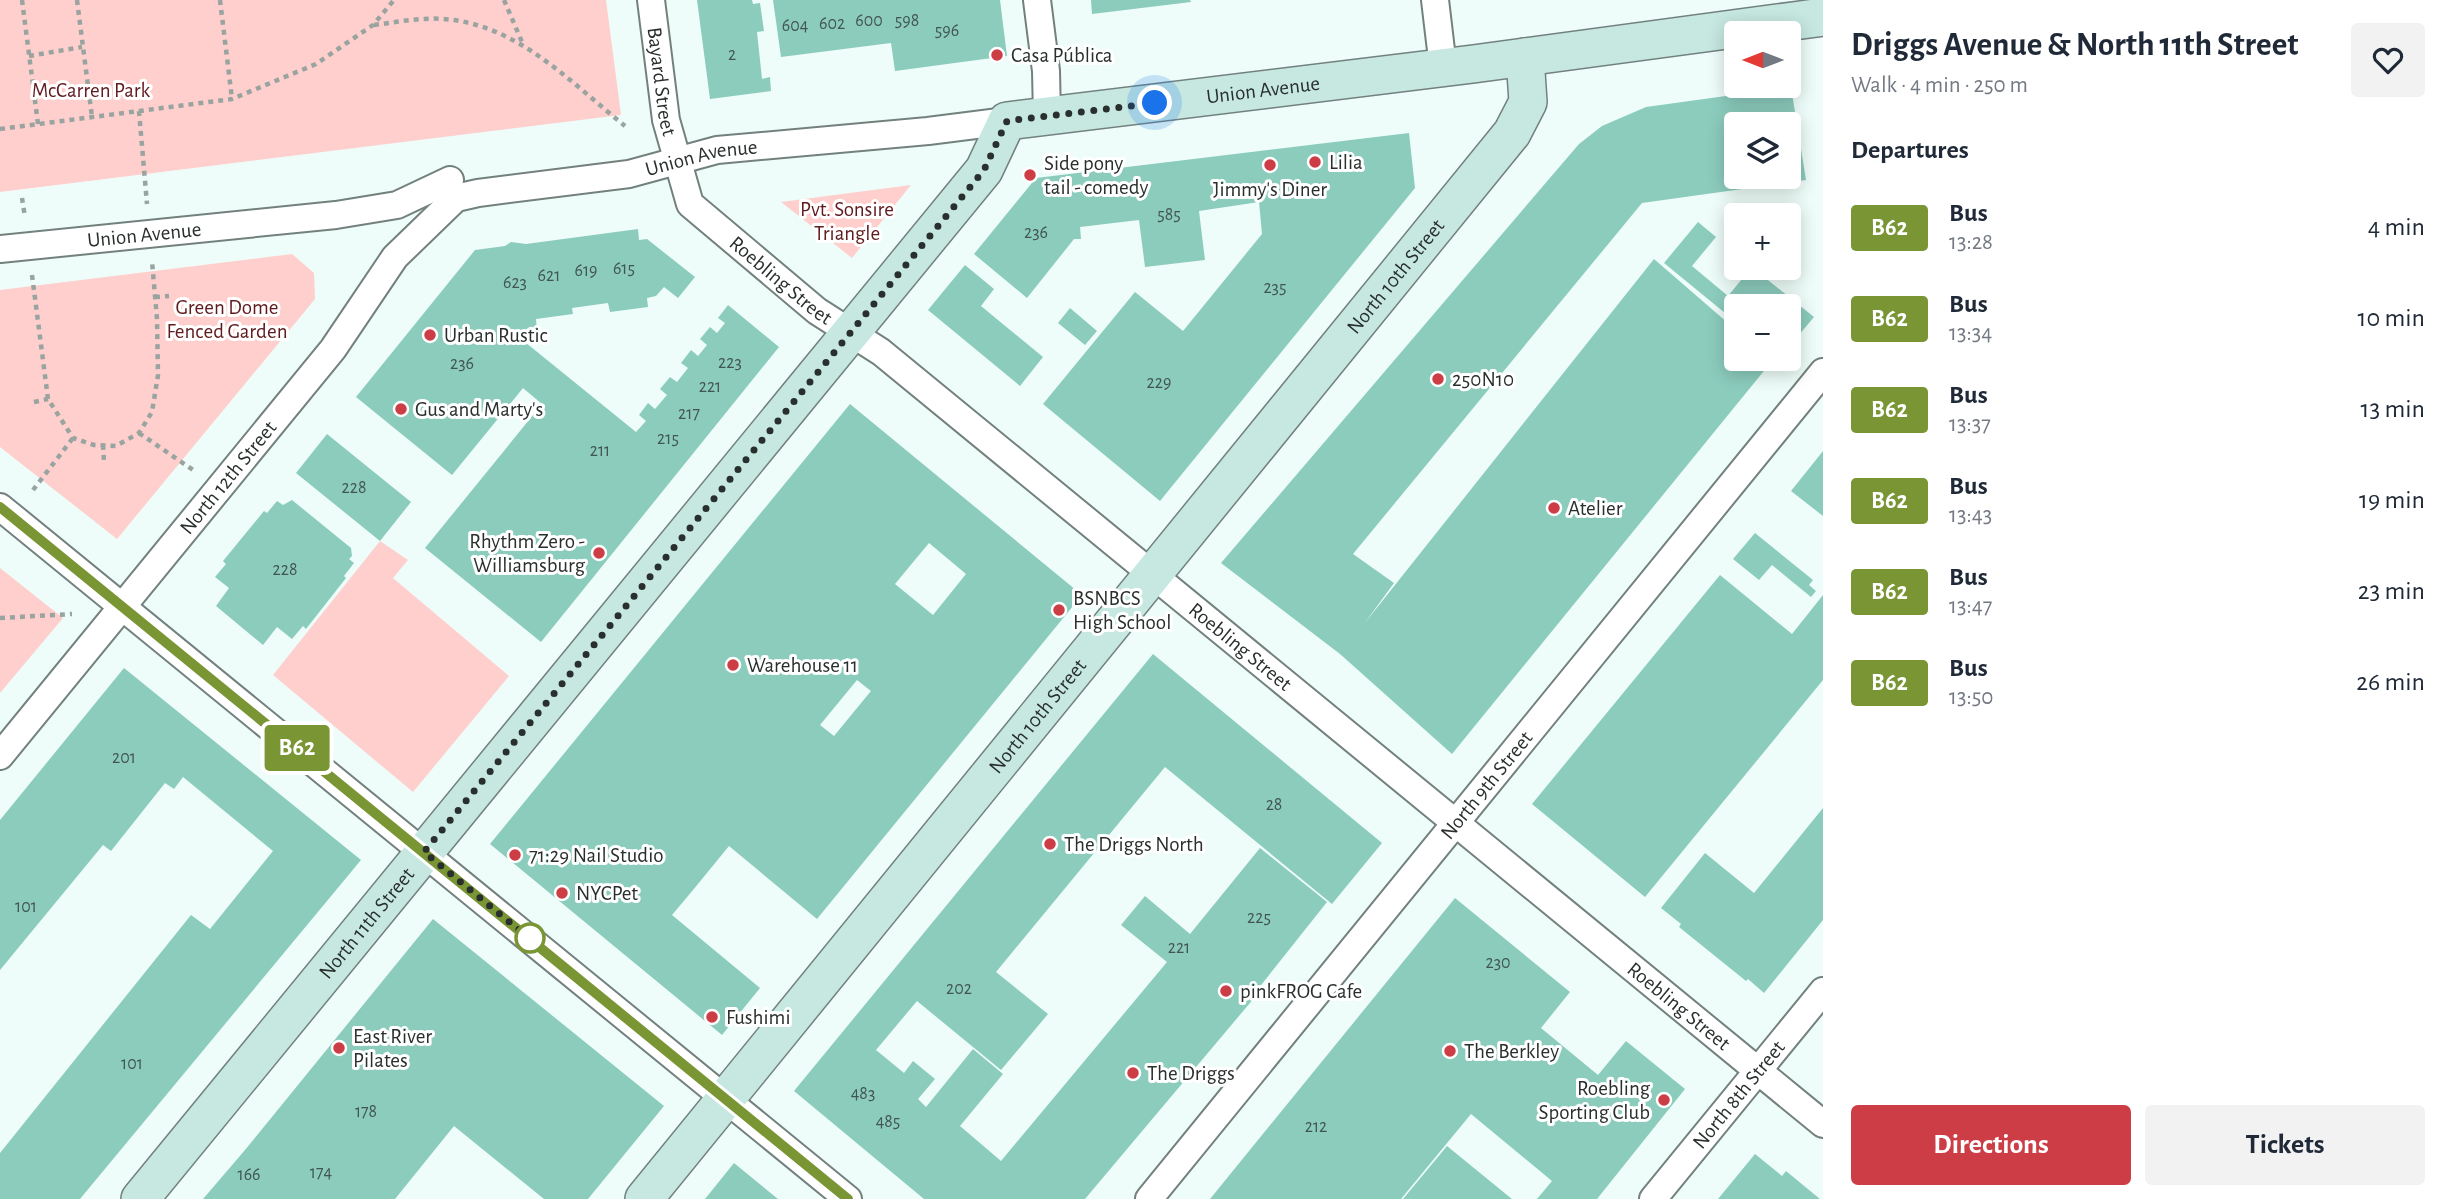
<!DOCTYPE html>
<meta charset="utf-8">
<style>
body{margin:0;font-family:"Alegreya Sans",sans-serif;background:#f2f2f3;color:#1f2937;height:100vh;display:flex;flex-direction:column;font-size:26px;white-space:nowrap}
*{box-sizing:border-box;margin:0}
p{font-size:23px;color:#747a83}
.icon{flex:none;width:38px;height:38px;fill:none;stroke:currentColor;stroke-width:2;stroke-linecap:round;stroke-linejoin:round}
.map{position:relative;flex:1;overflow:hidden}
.drawer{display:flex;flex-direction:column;background:#fff;width:630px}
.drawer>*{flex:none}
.badge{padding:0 14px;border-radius:5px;font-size:24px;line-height:46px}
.needle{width:46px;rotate:270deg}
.controls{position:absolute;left:1724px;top:21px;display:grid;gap:14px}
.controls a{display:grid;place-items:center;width:77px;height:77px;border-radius:7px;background:#fff;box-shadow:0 4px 18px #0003;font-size:35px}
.you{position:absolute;width:35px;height:35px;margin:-18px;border:5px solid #fff;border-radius:50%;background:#1a73e8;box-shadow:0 0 0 10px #1a73e833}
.map>.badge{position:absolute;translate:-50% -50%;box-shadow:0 0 0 4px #fff}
h2{padding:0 28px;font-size:26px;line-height:63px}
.round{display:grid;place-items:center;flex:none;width:74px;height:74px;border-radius:7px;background:#f2f2f3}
.summary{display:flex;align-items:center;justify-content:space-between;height:119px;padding:0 28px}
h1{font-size:33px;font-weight:600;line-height:52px}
.action{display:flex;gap:14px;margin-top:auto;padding:14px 28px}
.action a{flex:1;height:80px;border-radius:7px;background:#cd3d45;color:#fff;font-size:28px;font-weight:600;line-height:80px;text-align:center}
.action a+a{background:#f2f2f3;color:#1f2937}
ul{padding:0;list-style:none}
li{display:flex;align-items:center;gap:21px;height:91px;padding:0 28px}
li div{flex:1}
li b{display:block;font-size:26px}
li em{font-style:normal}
li .badge{min-width:77px;font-weight:700;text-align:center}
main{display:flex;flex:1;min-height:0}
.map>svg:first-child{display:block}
</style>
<main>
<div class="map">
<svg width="1823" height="1199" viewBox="0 0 1823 1199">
<rect width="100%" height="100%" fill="#eefdf9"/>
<path fill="#fecfcc" d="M0,0H606L621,115L0,192Z
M911,185L852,258L781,202Z
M292,254L314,273L315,299L117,539L0,447V290Z
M380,541L408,560L393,578L509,676L413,792L273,675Z
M0,568L63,618L0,693Z"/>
<path fill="#8cccbd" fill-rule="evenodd" d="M697,0H752L753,4L760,3L764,31L757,32L762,79L770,77L771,91L710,99Z
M773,0H1000L1007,56L895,71L891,43L781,57Z
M1091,0H1190L1191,2L1092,14Z
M1791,87L1806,180L1642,203L1353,554L1394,583L1364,624L1654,259L1736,330V359H1769L1772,361L1452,754L1340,654L1221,563L1579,144L1602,126L1646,107ZM1736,124H1788V177H1736Z
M1409,133L1415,188L1160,501L1043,404L1135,292L1183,331L1262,234L1259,202L1199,211L1205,260L1145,267L1139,220L1080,227L1081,239H1074L1027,298L974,254L1036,178Z
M1698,222L1716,237L1692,266L1728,296L1751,268H1753L1814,317L1788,348V306H1736V322L1664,263Z
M638,229L639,240L647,239L695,277L678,298L664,287L656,296L647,298L648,307L610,312L608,303L572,308L573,314L536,319L537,331L515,334L636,432L646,421L639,415L648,403L655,409L667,395L660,389L670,377L677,382L688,368L681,363L691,350L698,356L707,345L700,339L710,327L717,333L725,323L718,318L728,305L779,347L541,642L425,548L542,404L523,388L452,475L356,397L475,250L505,246L511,242L526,244Z
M965,265L994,289L981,306L1043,357L1020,386L928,310Z
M1070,308L1097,331L1085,345L1058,323Z
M850,404L1082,595L817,919L729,846L693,890L672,915L760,988L722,1035L490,844ZM929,543L966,574L933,615L895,584ZM857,680L871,691L834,736L820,725Z
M327,434L411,502L380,541L296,473Z
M1823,451V516L1791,491Z
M292,500L351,548L352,556L349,559L354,563L344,576L346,578L306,629L303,626L292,639L277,627L263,645L216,606L229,588L215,577L226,564L223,561L264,511L267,513L277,501L283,505Z
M1755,533L1813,580L1809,585L1816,591L1811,597L1772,565L1759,580L1733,559Z
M1720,575L1792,634L1823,595V680L1645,897L1532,804Z
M1153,654L1382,843L1332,904L1165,767L996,972L1048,1014L1001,1070L917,1001L876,1050L904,1073L913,1061L935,1079L918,1099L926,1107L973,1049L1003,1074L960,1126L1001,1161L1167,962L1121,925L1145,896L1190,934L1260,848L1327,902L1258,989L1260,991L1085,1199H924L794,1091Z
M124,668L361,860L80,1199H0V1153L191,915L210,929L273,851L183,777L174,789L165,783L111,851L103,845L0,970V820Z
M1823,808V920L1764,993L1748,979L1746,981L1679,927L1681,924L1661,908L1705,853L1754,893Z
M1455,898L1570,992L1541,1028L1598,1075L1626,1041L1685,1089L1597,1199H1537L1552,1181L1471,1114L1401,1199H1210Z
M433,919L664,1106L588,1199H544L454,1126L395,1199H203L245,1150Z
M1447,1146L1507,1195L1512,1199H1403Z
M1755,1154L1782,1176L1786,1171L1820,1199H1718Z
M734,1163L778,1199H705Z"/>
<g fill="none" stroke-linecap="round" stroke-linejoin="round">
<g stroke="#73817e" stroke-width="30">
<g id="street">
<path id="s1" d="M651,0L666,120L690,204L817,311L881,352L1823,1124"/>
<path d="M1037,0L1046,71L1047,116"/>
<path d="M1435,0L1443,67"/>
<path id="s2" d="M0,249L336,215L397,205L450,180"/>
<path d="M0,507L848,1199"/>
<path id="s3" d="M0,756L333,349L395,257L456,198L478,193L629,174L717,150L928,131L1007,121"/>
<path id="s4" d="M1149,1199L1823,372"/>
<path id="s5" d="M1653,1199L1823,991"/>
</g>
</g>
<g stroke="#73817e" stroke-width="40">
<g id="secondary">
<path id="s6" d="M140,1199L984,170L1007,121L1473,64L1823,17"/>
<path id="s7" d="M644,1199L1512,133L1528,102L1525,57"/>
</g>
</g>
<path stroke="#99a4a1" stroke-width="4.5" stroke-dasharray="5 5" stroke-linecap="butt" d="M22,0L38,124
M77,0L92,117
M220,0L232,99
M504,0L522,42
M374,25C390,23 406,20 422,19C507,13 564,77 625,126
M29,56L82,47
M139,111L147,204
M0,129L232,99L316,64L373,25L394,0
M22,198L25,217
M32,275L48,399L73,438L94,445L116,446L139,433L152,412L158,375L157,319L152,261
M155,297L169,296
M34,402L48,399
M139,433L196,472
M103,445L104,462
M33,490L73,438
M0,618L72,614"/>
<use href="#street" stroke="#fff" stroke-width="26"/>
<use href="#secondary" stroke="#c6e8e1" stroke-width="37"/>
</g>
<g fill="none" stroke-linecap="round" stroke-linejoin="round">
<g stroke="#fff" stroke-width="16">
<path id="line" d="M0,507L848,1199"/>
</g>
<use href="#line" stroke="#799534" stroke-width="10"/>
<path stroke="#292f2d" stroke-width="7" stroke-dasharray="0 12.6" d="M530,938L534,942L424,852L984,170L1007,121L1155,103"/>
</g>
<g fill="#cd3d45" stroke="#fff" stroke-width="2.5">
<circle cx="997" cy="55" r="7"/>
<circle cx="1315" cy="162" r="7"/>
<circle cx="1270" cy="165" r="7"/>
<circle cx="1030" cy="175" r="7"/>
<circle cx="430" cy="335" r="7"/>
<circle cx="1438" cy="379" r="7"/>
<circle cx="401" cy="409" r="7"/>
<circle cx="1554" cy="508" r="7"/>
<circle cx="599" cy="553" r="7"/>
<circle cx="1059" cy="610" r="7"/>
<circle cx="733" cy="665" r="7"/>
<circle cx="1050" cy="844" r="7"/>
<circle cx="515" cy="855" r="7"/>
<circle cx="562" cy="893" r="7"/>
<circle cx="1226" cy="991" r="7"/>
<circle cx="712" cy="1017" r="7"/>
<circle cx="339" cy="1048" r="7"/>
<circle cx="1450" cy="1051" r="7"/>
<circle cx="1133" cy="1073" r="7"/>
<circle cx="1664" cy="1100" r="7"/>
</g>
<circle fill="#fff" stroke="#799534" stroke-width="3.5" cx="530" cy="938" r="14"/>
<g text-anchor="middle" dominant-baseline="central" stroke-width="6" stroke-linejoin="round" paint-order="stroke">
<g font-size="18" fill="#425651">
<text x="869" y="21">600</text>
<text x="907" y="21">598</text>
<text x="832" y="24">602</text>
<text x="795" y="26">604</text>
<text x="947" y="31">596</text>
<text x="732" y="55">2</text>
<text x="1169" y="215">585</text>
<text x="1036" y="233">236</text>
<text x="624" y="269">615</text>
<text x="586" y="271">619</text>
<text x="549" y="276">621</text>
<text x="515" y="283">623</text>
<text x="1275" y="288">235</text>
<text x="730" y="363">223</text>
<text x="462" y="364">236</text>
<text x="1159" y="383">229</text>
<text x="710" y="387">221</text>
<text x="689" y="414">217</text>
<text x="668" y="439">215</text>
<text x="600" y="451">211</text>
<text x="354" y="488">228</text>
<text x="285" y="570">228</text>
<text x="124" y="758">201</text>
<text x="1274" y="805">28</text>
<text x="26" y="907">101</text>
<text x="1259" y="918">225</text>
<text x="1179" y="948">221</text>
<text x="1498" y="963">230</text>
<text x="959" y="989">202</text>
<text x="132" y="1064">101</text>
<text x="863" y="1094">483</text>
<text x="366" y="1112">178</text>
<text x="888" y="1122">485</text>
<text x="1316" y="1127">212</text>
<text x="321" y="1173">174</text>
<text x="249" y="1175">166</text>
</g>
<g font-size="21" fill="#292f2d" stroke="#fff" text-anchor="start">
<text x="1011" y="55">Casa Pública</text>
<text x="1329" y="162">Lilia</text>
<text x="1044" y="163">Side pony<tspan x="1044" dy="24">tail - comedy</tspan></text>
<text x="1270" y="189" text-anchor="middle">Jimmy's Diner</text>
<text x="444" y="335">Urban Rustic</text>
<text x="1452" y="379">250N10</text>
<text x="415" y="409">Gus and Marty's</text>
<text x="1568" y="508">Atelier</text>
<text x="585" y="541" text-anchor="end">Rhythm Zero -<tspan x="585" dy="24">Williamsburg</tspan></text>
<text x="1073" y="598">BSNBCS<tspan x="1073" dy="24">High School</tspan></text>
<text x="747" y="665">Warehouse 11</text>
<text x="1064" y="844">The Driggs North</text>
<text x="529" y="855">71:29 Nail Studio</text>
<text x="576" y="893">NYCPet</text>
<text x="1240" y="991">pinkFROG Cafe</text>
<text x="726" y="1017">Fushimi</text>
<text x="353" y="1036">East River<tspan x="353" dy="24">Pilates</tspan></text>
<text x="1464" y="1051">The Berkley</text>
<text x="1147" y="1073">The Driggs</text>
<text x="1650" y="1088" text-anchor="end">Roebling<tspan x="1650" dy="24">Sporting Club</tspan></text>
</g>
<g font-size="21" fill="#292f2d" stroke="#fff">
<text stroke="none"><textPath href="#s1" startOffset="82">Bayard Street</textPath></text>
<text stroke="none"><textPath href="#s6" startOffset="1643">Union Avenue</textPath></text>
<text stroke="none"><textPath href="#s3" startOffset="971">Union Avenue</textPath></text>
<text stroke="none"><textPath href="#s2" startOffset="145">Union Avenue</textPath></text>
<text stroke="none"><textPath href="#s7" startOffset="1190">North 10th Street</textPath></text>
<text stroke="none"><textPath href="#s1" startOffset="327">Roebling Street</textPath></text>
<text stroke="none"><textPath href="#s3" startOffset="360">North 12th Street</textPath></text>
<text stroke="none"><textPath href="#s1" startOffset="915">Roebling Street</textPath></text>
<text stroke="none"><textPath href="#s7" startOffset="623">North 10th Street</textPath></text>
<text stroke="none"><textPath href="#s4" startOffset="534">North 9th Street</textPath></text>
<text stroke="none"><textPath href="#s6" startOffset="357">North 11th Street</textPath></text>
<text stroke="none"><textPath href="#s1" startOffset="1482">Roebling Street</textPath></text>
<text stroke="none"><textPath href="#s5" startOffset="135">North 8th Street</textPath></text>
</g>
<g font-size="21" fill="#5f1b1e" stroke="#fff">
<text x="91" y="90">McCarren Park</text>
<text x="847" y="209">Pvt. Sonsire<tspan x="847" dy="24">Triangle</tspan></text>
<text x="227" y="307">Green Dome<tspan x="227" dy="24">Fenced Garden</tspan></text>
</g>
</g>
</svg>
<div class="controls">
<a><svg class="needle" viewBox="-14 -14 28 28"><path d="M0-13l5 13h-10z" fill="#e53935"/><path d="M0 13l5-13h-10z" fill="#747a83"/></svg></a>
<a><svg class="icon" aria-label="layers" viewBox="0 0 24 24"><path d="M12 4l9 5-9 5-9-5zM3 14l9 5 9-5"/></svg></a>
<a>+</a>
<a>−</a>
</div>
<div class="you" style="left:1155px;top:103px"></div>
<b class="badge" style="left:297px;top:748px;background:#799534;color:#fff">B62</b>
</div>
<section class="drawer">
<div class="summary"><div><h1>Driggs Avenue &amp; North 11th Street</h1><p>Walk · 4 min · 250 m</p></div><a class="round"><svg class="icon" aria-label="heart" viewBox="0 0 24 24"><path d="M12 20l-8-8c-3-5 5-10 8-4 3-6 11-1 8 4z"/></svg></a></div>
<h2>Departures</h2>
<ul>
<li><span class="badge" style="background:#799534;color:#fff">B62</span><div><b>Bus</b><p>13:28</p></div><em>4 min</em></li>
<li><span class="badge" style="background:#799534;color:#fff">B62</span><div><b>Bus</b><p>13:34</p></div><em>10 min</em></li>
<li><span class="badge" style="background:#799534;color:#fff">B62</span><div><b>Bus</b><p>13:37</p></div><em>13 min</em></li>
<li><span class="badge" style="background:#799534;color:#fff">B62</span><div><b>Bus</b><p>13:43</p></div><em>19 min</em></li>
<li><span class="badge" style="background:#799534;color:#fff">B62</span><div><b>Bus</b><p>13:47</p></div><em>23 min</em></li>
<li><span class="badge" style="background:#799534;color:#fff">B62</span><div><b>Bus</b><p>13:50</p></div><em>26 min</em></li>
</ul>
<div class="action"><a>Directions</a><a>Tickets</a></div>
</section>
</main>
